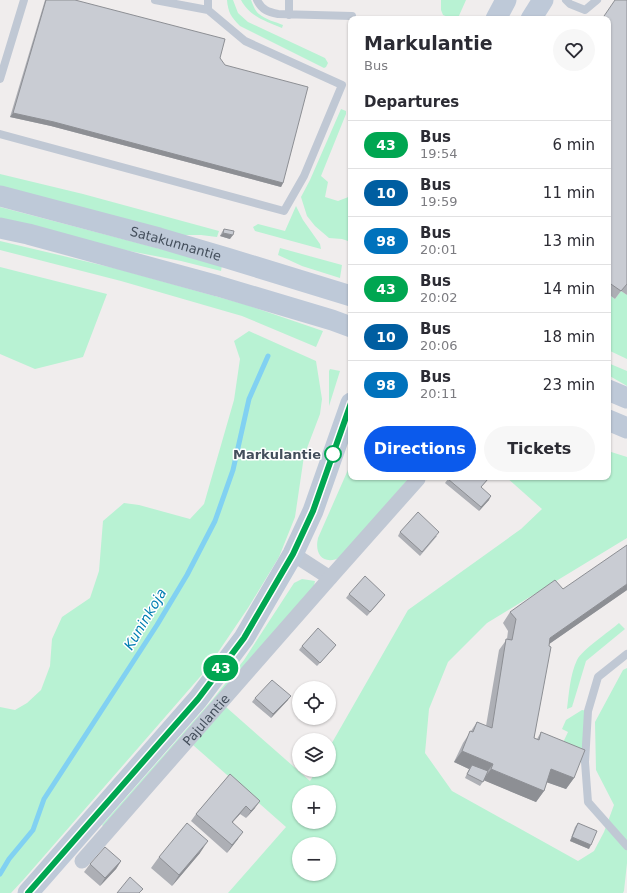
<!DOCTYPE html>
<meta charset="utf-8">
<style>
body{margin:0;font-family:"DejaVu Sans",sans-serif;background:#f7f7f7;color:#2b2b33;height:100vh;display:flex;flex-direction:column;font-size:15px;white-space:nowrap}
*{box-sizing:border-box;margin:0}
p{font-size:13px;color:#7c7c81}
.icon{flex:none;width:22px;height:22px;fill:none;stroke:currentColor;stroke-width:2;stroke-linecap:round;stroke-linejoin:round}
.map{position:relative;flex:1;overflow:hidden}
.panel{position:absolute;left:348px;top:16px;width:263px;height:464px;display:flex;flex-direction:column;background:#fff;border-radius:8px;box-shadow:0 1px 3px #0004}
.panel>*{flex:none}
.badge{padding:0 8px;border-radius:13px;font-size:14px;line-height:26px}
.buttons{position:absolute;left:292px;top:681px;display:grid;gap:8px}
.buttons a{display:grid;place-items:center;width:44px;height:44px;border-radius:50%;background:#fff;box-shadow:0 1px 3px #0004;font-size:20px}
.map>.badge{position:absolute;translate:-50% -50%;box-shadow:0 0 0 2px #fff}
h2{padding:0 16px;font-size:15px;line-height:36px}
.round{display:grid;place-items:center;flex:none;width:42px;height:42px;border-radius:21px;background:#f7f7f7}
.head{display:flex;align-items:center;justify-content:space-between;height:68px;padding:0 16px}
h1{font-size:19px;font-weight:800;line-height:30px}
.primary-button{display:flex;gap:8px;margin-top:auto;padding:8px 16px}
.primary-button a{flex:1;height:46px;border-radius:24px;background:#0b5aec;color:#fff;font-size:16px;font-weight:800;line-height:46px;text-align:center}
.primary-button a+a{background:#f7f7f7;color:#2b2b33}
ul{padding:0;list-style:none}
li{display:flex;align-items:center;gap:12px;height:48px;padding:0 16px;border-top:1px solid #e1e1e2}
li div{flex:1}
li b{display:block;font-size:15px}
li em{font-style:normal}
li .badge{min-width:44px;font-weight:700;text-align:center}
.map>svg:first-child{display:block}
</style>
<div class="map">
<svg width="627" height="893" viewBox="0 0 627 893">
<rect width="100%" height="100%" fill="#f0eded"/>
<path fill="#b8f2d3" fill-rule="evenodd" d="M227,0H233L238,13L248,22L325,58L328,63L326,67L324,68L240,26C231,17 228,12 227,0Z
M241,0H251C253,5 255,11 259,14C266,20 276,22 283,25L282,28C266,21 250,17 241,0Z
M441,0H466L458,18L457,19H453L443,15L441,10Z
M341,109L346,111V114L321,176L328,182L325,197L338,201L351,196V242L342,239L329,238L315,226L307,216L301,197L310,180Z
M0,174L83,194L219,231L217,237L201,235H183L77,207L0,186Z
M296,206L303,220L320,244L321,249L255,231L253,227L258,224L285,231Z
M0,207L222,265L221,271L181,261L119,249L0,219Z
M0,241L118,269L247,305L323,331L316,347L242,316L121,281L0,250Z
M280,248L342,265L340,278L302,266L278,255Z
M0,267L107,294L83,357L35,369L0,354Z
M621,291L627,295V359L608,350V294L615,299Z
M249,331L316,361L322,399L320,414L304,456L295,517L279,557L248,608L206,670L24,879L11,893H0V707L15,710L27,703L41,690L50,666L52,639L62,617L90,598L99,571L103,521L124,503L139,505L190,519L204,504L234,400L240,359L234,341Z
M608,363L627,371V386L608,375Z
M330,369L340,371L329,406V371Z
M608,451L627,457V538L487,623L448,662L429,709L425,753L452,791L578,861L594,851L604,832L614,805L596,770L595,722L623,670L627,668V863L624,891L623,893H228L286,827L193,745L226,707L310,781L317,770H329V748L408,610L521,529L542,509L506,477H608ZM299,792H329V822H299ZM299,844H329V874H299Z
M351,463V477H410L341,557C324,566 314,555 318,538Z
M302,579L315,581L313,591L106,829L102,825L213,699L244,660L294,583Z
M619,623L625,629L586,661L572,707L567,709C569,693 570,675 577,660C583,649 609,632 619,623Z
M582,710L588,711L585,762L577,761L558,753L568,732L562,729L566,720Z"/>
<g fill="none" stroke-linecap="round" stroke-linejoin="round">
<path stroke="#81d1f2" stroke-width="5" d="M0,874L9,859L33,830L44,799L157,625L187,575L215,521L233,470L249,399L268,356"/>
<path stroke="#c0c8d4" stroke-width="8" d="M257,0C262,10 268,12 278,14L352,16
M566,0L570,4L585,10L597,0
M208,10V0
M289,15V0
M0,79L24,0
M0,134L284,211L304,176L342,85L245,41L208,10L155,0
M627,654L598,677L588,711L585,762L588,802L627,846"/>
<g stroke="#c0c8d4" stroke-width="15">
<path d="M293,554L330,578"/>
<path id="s1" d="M82,861L330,578L418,479"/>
</g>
<g stroke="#bec9d8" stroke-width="21">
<path d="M496,19L506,0"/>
<path d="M531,19L543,0"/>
<path id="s2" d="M0,196L159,238L227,258L351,296"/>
<path d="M0,228L28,234L218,286L332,320L351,327"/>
<path d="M608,390L627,398"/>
<path d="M608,420L627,428"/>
<path d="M28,893L198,699L244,638L293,554L313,511L351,403"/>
</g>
</g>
<path fill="#adafb5" d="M45,0H75L220,58L283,183L281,187L51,126L10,117Z
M627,0V295L621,291L615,299L608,294V19Z
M224,229L230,239L220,236L222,232Z
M448,479H488L481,487L489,500L479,511L445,483Z
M400,532L437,536L420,556L398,536Z
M563,589L627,590L549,644L534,738L537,739L541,732L574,778L566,789L547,782L544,791L536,802L484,780L480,786L465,778L469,769L454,762L463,743L477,722L486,726L499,650L507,639L508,631L503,623L510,612Z
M349,594L382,599L367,616L346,598Z
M336,645L333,649L317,666L299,650L302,646Z
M255,698L288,700L271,718L252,702Z
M230,774L255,808L246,818L240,814L233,822L238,839L227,853L191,821L196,814Z
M578,823L589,849L570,841L575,827Z
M200,853L172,886L151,868L159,857Z
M121,861L116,869L100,886L84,872L90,864Z"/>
<path fill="#8d8f94" d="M13,113L54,122L283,183L281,187L51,126L10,117Z
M223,233L233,235L230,239L220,236Z
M491,496L489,500L479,511L481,507Z
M627,584V590L542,649L550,638Z
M291,696L288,700L271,718L273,714Z
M462,751L493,764L485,775L472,765L469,769L454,762Z
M491,769L544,791L536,802L483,780Z
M551,769L574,778L566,789L543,781Z
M260,801L255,808L246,818L251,811Z
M246,806L240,814L226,829L232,822Z
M243,832L238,839L227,853L232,845Z
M572,837L591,845L589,849L570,841Z
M208,841L200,853L172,886L179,875Z
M121,861L116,869L100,886L105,878Z"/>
<path fill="#c9ccd3" stroke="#8d8f94" d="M46,0H75L225,39L220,58L225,65L308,87L283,183L54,122L13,113Z
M615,0H627V284L621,291L608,282V19H602Z
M224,229L234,231L233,235L223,233Z
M449,477H486L488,479L481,487L491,496L481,507L448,479Z
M418,512L439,532L422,552L400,532Z
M627,545V584L550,638L549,646L551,647L534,738L539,740L541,732L585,750L574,778L551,769L544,791L491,769L493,764L462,751L470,731L473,732L477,722L492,728L506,639L512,640L516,619L510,612L555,580L563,589Z
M365,576L385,595L370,612L349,594Z
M318,628L336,645L320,663L302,646Z
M272,680L291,696L273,714L255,698Z
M472,765L488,771L483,782L467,774Z
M230,774L260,801L251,811L246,806L232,822L243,832L232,845L196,814Z
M187,823L208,841L179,875L159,857Z
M578,823L597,831L591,845L572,837Z
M105,847L121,861L105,878L90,864Z
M130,877L143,889L139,893H117Z"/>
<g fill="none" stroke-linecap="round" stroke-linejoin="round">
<g stroke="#fff" stroke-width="9">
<path id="line" d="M28,893L198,699L244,638L293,554L313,511L351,403"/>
</g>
<use href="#line" stroke="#00a651" stroke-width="6"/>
</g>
<circle fill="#fff" stroke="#00a651" stroke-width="2" cx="333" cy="454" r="8"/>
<g text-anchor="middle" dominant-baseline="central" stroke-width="3" stroke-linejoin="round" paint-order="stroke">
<g font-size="13" fill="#444f5c" stroke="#fff">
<text stroke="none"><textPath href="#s2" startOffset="182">Satakunnantie</textPath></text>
<text stroke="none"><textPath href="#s1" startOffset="188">Pajulantie</textPath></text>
</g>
<g font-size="13" font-weight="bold" fill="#444f5c" stroke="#fff" text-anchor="end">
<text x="321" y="454">Markulantie</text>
</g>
<g font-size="14" font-style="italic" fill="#027eb2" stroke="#fff">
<text transform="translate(145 619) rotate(-59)">Kuninkoja</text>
</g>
</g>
</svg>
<div class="buttons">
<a><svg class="icon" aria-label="locate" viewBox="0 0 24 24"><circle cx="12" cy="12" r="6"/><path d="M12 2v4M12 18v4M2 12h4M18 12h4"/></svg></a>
<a><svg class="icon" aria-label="layers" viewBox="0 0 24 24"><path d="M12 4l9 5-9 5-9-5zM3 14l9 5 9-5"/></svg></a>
<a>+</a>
<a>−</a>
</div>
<b class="badge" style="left:221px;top:668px;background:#00a651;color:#fff">43</b>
<section class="panel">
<div class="head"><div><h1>Markulantie</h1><p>Bus</p></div><a class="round"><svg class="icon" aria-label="heart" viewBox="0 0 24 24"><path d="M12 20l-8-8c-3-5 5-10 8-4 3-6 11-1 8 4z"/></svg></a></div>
<h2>Departures</h2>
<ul>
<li><span class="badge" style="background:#00a651;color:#fff">43</span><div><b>Bus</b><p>19:54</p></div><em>6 min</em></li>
<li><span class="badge" style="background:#005ea1;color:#fff">10</span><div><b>Bus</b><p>19:59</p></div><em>11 min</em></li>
<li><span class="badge" style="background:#0072bc;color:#fff">98</span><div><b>Bus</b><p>20:01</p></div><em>13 min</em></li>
<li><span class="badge" style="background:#00a651;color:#fff">43</span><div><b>Bus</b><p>20:02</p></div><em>14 min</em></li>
<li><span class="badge" style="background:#005ea1;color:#fff">10</span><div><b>Bus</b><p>20:06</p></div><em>18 min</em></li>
<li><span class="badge" style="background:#0072bc;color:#fff">98</span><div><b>Bus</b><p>20:11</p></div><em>23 min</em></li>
</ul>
<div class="primary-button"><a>Directions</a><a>Tickets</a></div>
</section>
</div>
